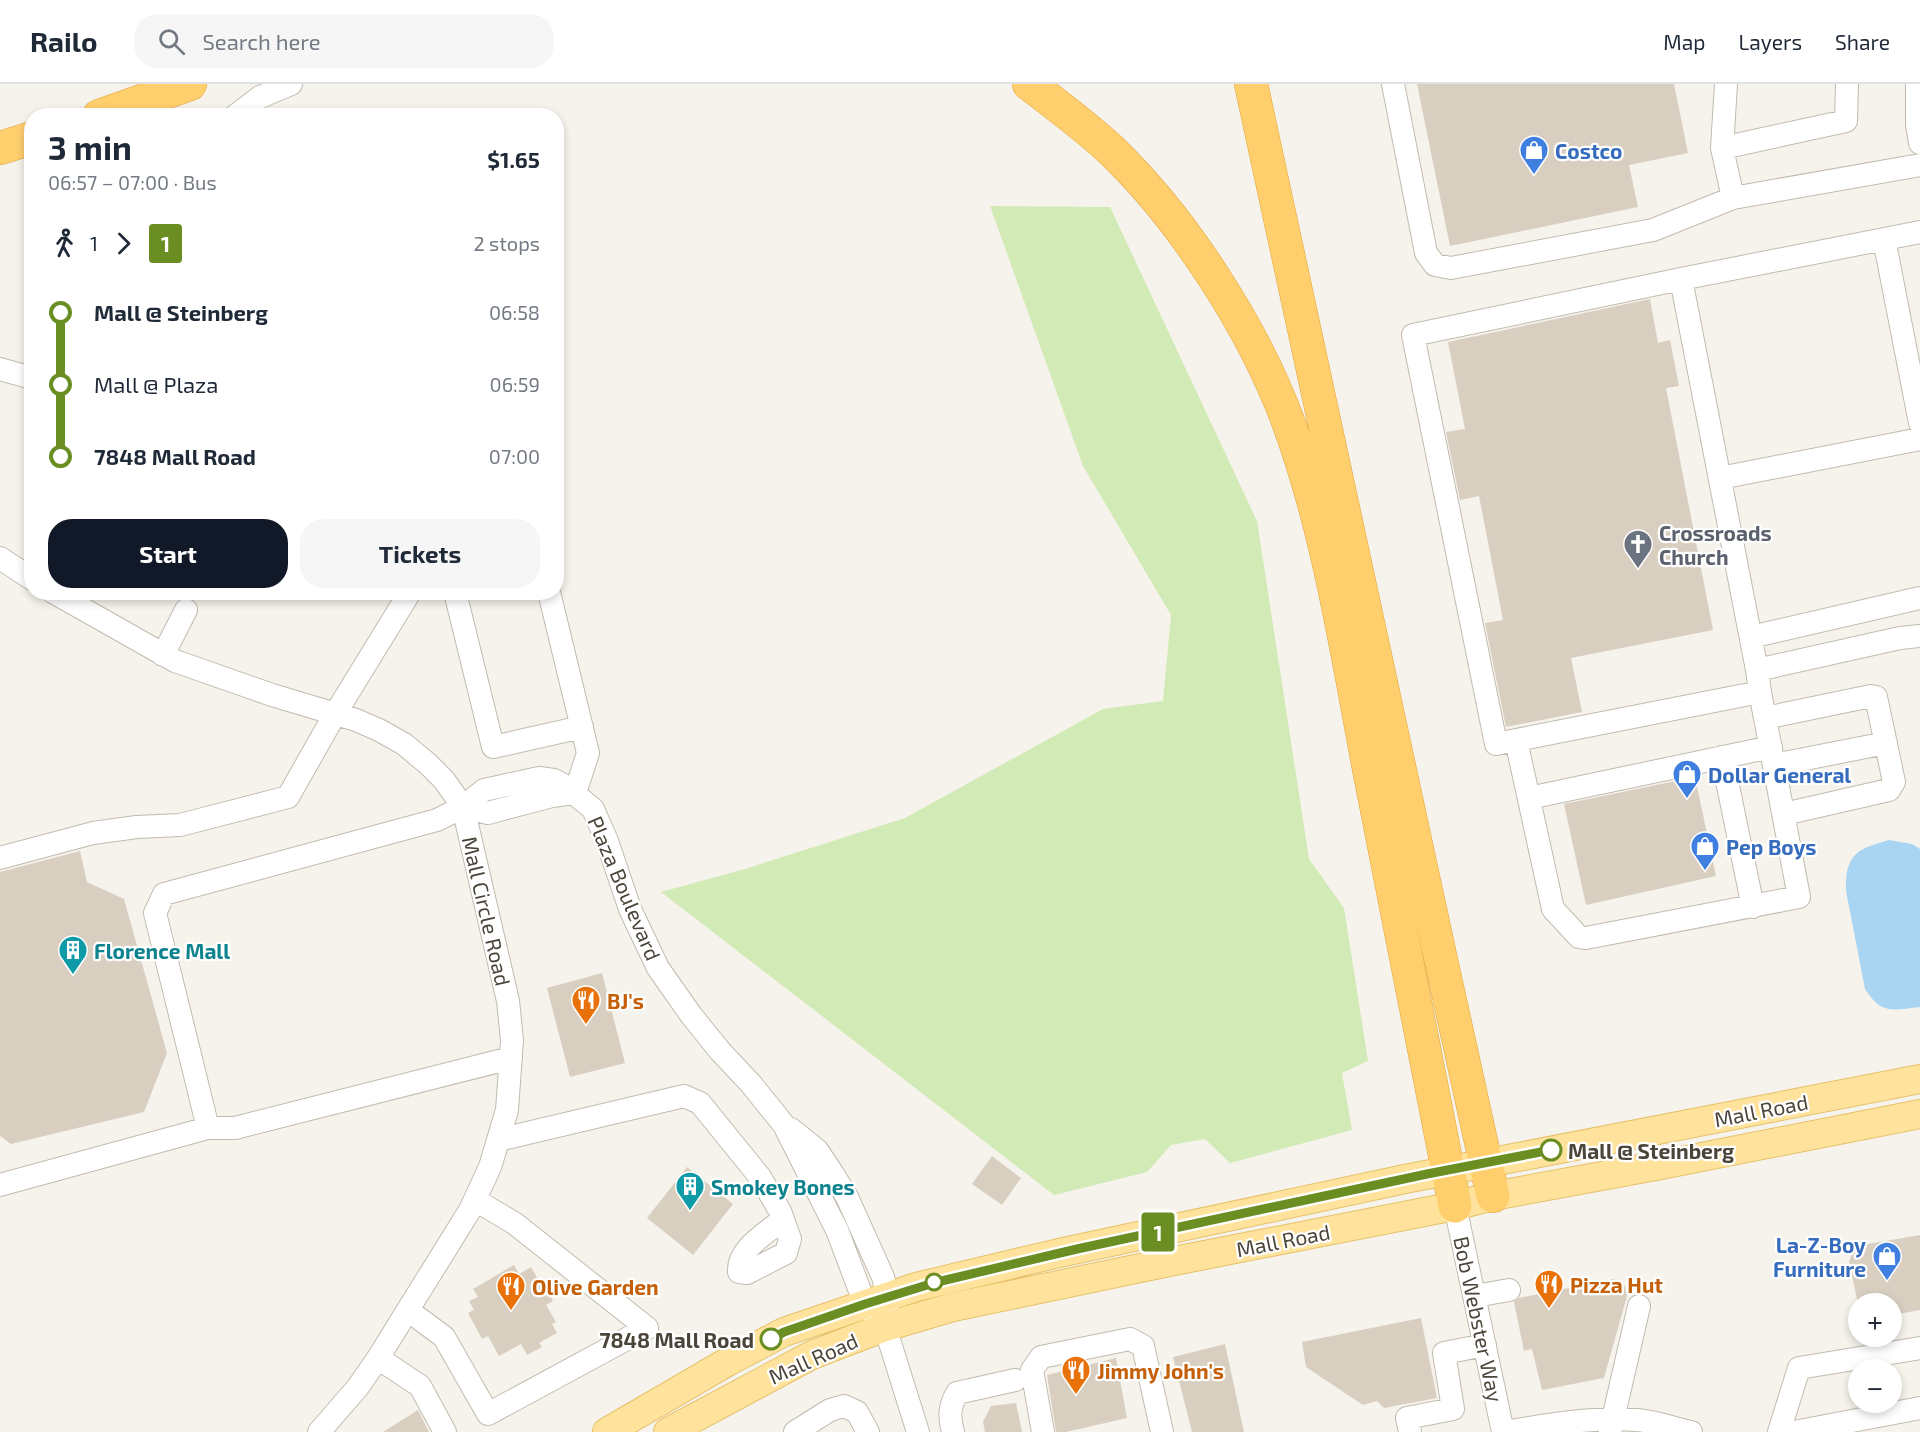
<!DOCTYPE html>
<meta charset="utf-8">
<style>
body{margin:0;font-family:"Exo 2",sans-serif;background:#f6f6f7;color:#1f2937;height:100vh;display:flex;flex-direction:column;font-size:22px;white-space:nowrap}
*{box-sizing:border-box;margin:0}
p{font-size:20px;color:#747a83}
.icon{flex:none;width:33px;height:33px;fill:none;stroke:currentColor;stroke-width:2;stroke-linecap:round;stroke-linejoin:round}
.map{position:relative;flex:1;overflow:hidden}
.sheet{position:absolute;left:24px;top:24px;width:540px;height:492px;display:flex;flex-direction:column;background:#fff;border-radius:24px;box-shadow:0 3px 9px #0003}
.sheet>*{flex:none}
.badge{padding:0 12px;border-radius:4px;font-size:21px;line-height:39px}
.controls{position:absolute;left:1848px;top:1209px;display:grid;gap:12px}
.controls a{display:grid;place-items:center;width:54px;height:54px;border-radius:50%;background:#fff;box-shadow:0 3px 9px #0003;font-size:30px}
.map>.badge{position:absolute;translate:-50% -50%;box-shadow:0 0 0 3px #fff}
.legs{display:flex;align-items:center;gap:9px;height:66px;padding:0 24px;font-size:20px}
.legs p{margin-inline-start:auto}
.overview{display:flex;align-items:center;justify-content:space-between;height:102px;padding:0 24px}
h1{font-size:33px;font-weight:700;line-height:45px}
.action{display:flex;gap:12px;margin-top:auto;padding:12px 24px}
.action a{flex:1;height:69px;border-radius:24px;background:#111827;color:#fff;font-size:24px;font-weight:700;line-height:69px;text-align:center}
.action a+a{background:#f6f6f7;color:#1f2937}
ul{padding:0 24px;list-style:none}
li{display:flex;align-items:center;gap:21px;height:72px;font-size:22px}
li i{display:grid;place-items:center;width:9px;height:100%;margin:0 8px;background:currentColor}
li i::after{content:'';width:15px;height:15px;margin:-8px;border:4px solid;border-radius:50%;background:#fff}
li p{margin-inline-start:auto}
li:first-child i{background:linear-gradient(#0000 50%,currentColor 0)}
li:last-child i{background:linear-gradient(currentColor 50%,#0000 0)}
header{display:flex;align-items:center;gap:36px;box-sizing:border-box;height:84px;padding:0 30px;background:#fff;border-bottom:2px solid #e0e1e3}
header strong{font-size:28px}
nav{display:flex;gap:33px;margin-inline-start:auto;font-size:21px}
.search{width:420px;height:54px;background:#f6f6f7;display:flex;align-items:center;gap:15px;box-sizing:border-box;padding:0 21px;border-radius:24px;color:#747a83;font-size:22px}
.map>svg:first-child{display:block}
</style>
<header>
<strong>Railo</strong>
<div class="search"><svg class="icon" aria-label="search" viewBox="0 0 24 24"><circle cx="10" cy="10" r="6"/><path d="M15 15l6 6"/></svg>Search here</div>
<nav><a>Map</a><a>Layers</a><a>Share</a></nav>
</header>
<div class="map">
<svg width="1920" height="1348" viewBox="0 0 1920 1348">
<rect width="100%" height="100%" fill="#f6f3ec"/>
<path fill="#d2eab5" d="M990,122L1110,123L1257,437L1309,775L1344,824L1368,977L1342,989L1352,1046L1230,1079L1205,1055L1171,1061L1147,1088L1054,1111L661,808L745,785L905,734L1103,625L1163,617L1171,531L1083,382Z"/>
<path fill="#a9d4f2" d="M1889,756L1912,760L1920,765V923C1892,926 1882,931 1865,905L1846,807C1845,770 1857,765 1889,756Z"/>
<path fill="#d8cfc1" d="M1417,0H1674L1688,69L1629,81L1638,123L1450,162Z
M1650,215L1658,259L1670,256L1679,302L1666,304L1713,546L1571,574L1582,628L1506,643L1485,539L1503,536L1479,412L1460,416L1446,348L1465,345L1448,258Z
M1695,693L1716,792L1586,821L1564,720Z
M80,767L87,798L124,815L167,969L144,1028L11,1060L0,1052V788Z
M602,889L625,979L570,993L547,904Z
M992,1072L1021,1094L1002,1121L972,1100Z
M687,1083L733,1120L693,1171L647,1134Z
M1920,1151V1226L1892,1231V1220H1858L1849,1177L1856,1162Z
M514,1181L519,1190L531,1183L540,1199L542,1197L553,1217L546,1221L556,1238L552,1240L557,1249L539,1259L542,1263L527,1271L521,1260L499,1272L488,1252L482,1255L468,1229L474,1226L469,1217L478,1213L473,1205Z
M1614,1195L1625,1202L1627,1212L1604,1294L1542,1306L1532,1265L1524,1267L1514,1218L1519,1214Z
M1421,1234L1437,1314L1384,1324L1377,1317L1363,1321L1306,1283L1302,1258Z
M1225,1260L1244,1348H1192L1173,1273Z
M1116,1274L1127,1334L1066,1348H1056L1047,1291Z
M1016,1319L1022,1348H985L983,1338L991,1322Z
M418,1326L429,1348H383Z"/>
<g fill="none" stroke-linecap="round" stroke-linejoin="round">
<g stroke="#c2bbae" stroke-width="24">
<path id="minor" d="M1393,0L1426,169L1435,181L1451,184L1653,146L1733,114L1920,81
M1726,0L1722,64L1733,114
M1917,0V41L1920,59
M235,32L260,13L291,0
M1722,64L1846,37L1847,0
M1884,155L1920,339
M0,285L32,294
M1720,394L1920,355
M0,474L32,495
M53,508L175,577L272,611L356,636L379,646L404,660L428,680L444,696L463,723L508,917L512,956L507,1026L490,1083L470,1126L378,1274L358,1303L319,1348
M455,508L493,663L582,643
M549,508L588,669L575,709
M1751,553L1920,514
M163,571L186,526
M1757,586L1900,554L1920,552
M1760,608L1496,660L1413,251L1681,195L1920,148
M1765,634L1871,612L1876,613L1894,698L1889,706L1784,730
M1516,656L1553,825L1579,853L1586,854L1799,813L1760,608L1757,586L1681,195
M1722,673L1753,823
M1774,681L1886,659
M1529,714L1771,663
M463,723L488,729L552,712L575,709
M0,774L93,749L137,743L180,741L288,713L335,630L410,508
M208,1044L155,829L164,810L437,736L463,723L484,706L539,694L554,696L565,702L593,725L607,757L630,825L658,884L691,931L720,967L751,1000L784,1041L837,1146L865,1220L876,1233
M791,1045L817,1066L833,1090L847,1113L883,1193L888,1212L885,1243L918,1348
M498,1056L684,1012L700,1019L760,1093L780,1127L790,1155L786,1169L747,1189L739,1188C737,1165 767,1149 783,1135
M0,1101L208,1044H235L511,974
M1455,1122L1503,1348
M1475,1212L1509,1206
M409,1227L444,1253L488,1330L647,1244L514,1139L475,1116
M378,1274L420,1302L445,1348
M795,1348L830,1326L844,1322L857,1328L868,1348
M953,1348C949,1333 949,1323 957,1309L1015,1296
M1043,1348L1032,1286L1041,1273L1130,1255L1143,1262L1162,1348
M1410,1348L1407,1334L1453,1325L1444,1269L1485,1261
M1507,1348C1549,1340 1593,1333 1636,1336C1654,1337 1673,1344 1691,1348
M1610,1348L1639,1222
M1779,1348L1799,1284L1920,1264
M1794,1348L1920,1324"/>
</g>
<g stroke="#e6c16a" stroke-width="30">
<path id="major" d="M607,1348L729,1277L784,1248L916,1203L1059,1169L1405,1095L1920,995
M668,1348L812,1271L885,1243L953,1223L1169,1178L1455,1122L1493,1112L1661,1081L1920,1030"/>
</g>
<g stroke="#e0a43c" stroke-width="34">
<path id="highway" d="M1029,0C1057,21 1085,42 1111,66C1184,136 1254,245 1289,340C1329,449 1348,575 1370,690C1398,834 1427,978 1455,1122
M1251,0L1441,876L1493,1112
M99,32L190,0
M0,64L32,54"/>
</g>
<use href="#minor" stroke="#fff" stroke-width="22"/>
<use href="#major" stroke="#ffe39c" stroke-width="28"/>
<use href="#highway" stroke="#ffcf6e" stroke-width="33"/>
</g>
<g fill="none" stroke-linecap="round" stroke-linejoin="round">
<g stroke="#fff" stroke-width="14">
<path id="line-1" d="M771,1255L784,1248L865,1220L937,1198L1077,1165L1427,1090L1551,1066"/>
</g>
<use href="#line-1" stroke="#6b8e23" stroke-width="9"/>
</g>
<defs>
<g id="shop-pin" transform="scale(1.5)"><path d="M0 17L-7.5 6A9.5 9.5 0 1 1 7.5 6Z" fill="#3f7fe0" stroke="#fff"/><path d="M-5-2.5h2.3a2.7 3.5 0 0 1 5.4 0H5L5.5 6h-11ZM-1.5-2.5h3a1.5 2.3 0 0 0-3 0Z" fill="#fff"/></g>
<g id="church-pin" transform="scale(1.5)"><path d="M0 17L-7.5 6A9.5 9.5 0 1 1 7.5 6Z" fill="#6b7280" stroke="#fff"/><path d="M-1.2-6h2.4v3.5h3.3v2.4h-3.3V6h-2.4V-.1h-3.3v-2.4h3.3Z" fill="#fff"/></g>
<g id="building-pin" transform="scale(1.5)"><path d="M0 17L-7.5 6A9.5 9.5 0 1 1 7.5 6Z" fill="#0f9aa8" stroke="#fff"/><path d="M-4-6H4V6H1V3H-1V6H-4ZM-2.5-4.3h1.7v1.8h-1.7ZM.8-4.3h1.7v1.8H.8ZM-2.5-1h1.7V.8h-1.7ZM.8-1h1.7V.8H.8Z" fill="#fff"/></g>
<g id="restaurant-pin" transform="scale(1.5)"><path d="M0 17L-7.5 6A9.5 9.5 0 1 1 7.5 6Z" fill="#e8710a" stroke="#fff"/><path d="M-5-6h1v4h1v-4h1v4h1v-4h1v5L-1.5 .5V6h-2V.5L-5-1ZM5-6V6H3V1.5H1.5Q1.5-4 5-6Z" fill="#fff"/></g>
</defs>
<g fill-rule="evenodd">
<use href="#shop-pin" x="1534" y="66"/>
<use href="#church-pin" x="1638" y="460"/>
<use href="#shop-pin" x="1687" y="690"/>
<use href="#shop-pin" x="1705" y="762"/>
<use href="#building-pin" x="73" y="866"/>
<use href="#restaurant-pin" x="586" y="916"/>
<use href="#building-pin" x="690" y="1102"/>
<use href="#shop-pin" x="1887" y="1172"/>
<use href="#restaurant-pin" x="1549" y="1200"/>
<use href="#restaurant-pin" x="511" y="1202"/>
<use href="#restaurant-pin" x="1076" y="1286"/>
</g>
<g fill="#fff" stroke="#6b8e23" stroke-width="3">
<circle cx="1551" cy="1066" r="10"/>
<circle cx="934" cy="1198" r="8"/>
<circle cx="771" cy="1255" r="10"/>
</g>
<g text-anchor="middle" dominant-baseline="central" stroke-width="4.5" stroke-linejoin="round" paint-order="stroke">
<g font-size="21" font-weight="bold" fill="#366cbe" stroke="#fff" text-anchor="start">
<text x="1555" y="66">Costco</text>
<text x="1708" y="690">Dollar General</text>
<text x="1726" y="762">Pep Boys</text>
<text x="1866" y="1160" text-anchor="end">La-Z-Boy<tspan x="1866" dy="24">Furniture</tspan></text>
</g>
<g font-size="21" font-weight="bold" fill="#5b616d" stroke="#fff" text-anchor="start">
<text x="1659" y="448">Crossroads<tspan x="1659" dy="24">Church</tspan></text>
</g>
<g font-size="21" fill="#4b4439" stroke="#fff">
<text transform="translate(625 804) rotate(67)">Plaza Boulevard</text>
<text transform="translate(487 827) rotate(77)">Mall Circle Road</text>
<text transform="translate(1761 1026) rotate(-11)">Mall Road</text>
<text transform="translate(1283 1156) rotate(-11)">Mall Road</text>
<text transform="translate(1479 1235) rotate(78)">Bob Webster Way</text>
<text transform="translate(813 1274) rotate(-24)">Mall Road</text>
</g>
<g font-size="21" font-weight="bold" fill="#0d838f" stroke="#fff" text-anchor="start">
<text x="94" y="866">Florence Mall</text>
<text x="711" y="1102">Smokey Bones</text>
</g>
<g font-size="21" font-weight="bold" fill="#c56008" stroke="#fff" text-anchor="start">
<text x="607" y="916">BJ's</text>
<text x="1570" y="1200">Pizza Hut</text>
<text x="532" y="1202">Olive Garden</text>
<text x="1097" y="1286">Jimmy John's</text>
</g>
<g font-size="21" font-weight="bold" fill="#4b4439" stroke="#fff" text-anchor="start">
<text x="1568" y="1066">Mall @ Steinberg</text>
<text x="754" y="1255" text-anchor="end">7848 Mall Road</text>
</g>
</g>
</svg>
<div class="controls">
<a>+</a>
<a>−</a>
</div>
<b class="badge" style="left:1158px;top:1148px;background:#6b8e23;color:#fff">1</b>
<section class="sheet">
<div class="overview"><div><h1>3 min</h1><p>06:57 – 07:00 · Bus</p></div><b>$1.65</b></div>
<div class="legs"><svg class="icon" aria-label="walk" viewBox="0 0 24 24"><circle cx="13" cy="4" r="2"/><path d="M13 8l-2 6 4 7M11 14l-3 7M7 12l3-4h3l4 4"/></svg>1<svg class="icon" aria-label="forward" viewBox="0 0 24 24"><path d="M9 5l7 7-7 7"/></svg><b class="badge" style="background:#6b8e23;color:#fff">1</b><p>2 stops</p></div>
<ul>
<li><i style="color:#6b8e23"></i><b>Mall @ Steinberg</b><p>06:58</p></li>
<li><i style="color:#6b8e23"></i><span>Mall @ Plaza</span><p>06:59</p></li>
<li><i style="color:#6b8e23"></i><b>7848 Mall Road</b><p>07:00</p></li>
</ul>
<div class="action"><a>Start</a><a>Tickets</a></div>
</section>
</div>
